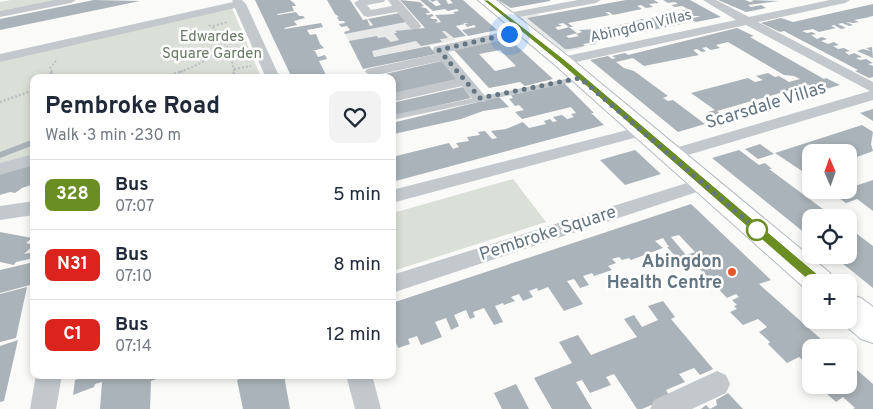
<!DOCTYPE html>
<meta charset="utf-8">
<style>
body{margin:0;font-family:Overpass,sans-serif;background:#f2f2f3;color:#1f2937;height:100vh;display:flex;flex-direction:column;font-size:19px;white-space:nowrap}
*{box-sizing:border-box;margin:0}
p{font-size:16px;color:#747a83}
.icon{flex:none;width:28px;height:28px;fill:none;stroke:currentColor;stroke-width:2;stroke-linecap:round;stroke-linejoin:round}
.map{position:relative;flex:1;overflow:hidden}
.sheet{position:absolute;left:30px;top:74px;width:366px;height:305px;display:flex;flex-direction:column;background:#fff;border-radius:10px;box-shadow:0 2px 8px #0003}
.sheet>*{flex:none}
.badge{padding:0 10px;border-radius:8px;font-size:18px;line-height:32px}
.needle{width:32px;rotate:358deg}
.fabs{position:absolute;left:802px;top:144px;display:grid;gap:10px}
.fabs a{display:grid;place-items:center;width:55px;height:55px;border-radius:10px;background:#fff;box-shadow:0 2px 8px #0003;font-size:25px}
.you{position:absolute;width:25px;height:25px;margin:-12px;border:4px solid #fff;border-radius:50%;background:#1a73e8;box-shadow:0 0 0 8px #1a73e833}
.map>.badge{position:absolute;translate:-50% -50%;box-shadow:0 0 0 2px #fff}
.round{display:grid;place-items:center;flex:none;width:52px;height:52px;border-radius:10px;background:#f2f2f3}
.overview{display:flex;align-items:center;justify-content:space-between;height:85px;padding:0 15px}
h1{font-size:24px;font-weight:700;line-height:38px}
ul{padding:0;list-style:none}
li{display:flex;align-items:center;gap:15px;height:70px;padding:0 15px;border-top:1px solid #e0e1e3}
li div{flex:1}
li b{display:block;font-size:19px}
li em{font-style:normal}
li .badge{min-width:55px;font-weight:700;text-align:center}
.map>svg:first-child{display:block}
</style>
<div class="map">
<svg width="873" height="409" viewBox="0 0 873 409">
<rect width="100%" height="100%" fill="#fafaf8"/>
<path fill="#e8e9e9" d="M536,13L582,48L562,53L518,16Z
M406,22L413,30L443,24L456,40L358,60L345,34Z"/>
<path fill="#dadfd7" d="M11,0H57L0,11V2Z
M232,8L261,77L34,78V154L0,164V61Z
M513,179L546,222L393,271V213Z"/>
<path fill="#aab3b9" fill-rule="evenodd" d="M94,0L140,1L0,30V19Z
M255,0H290L294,3L296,6H292L294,11L277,14L278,15L296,12L299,16H303L305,18L294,21L297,25L284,28L285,29L321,23L323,27L307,30L310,35L316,34L320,44L324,48L312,51H315L318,57L325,55L327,59L319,61L326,75L320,76L321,78H292Z
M327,0H350L363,20L367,19L370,26L373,25L368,19L399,13L406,22L345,34L344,32L350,30L347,26L341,27L339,24L345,23L344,21H339L337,17H339L335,14Z
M400,0L420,2L424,6L420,7L426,8L430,13H426L427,15L432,14L434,16L430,17L432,19H436L438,21L435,23L441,22L435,15L455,14L453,12L459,11L457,9L448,11L445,9L433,11L420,0H428L436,6L441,5L437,0L432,2L430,0H446L448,4L453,3L450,0H463L497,30L468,36L462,30L476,27L474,25L467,27L465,24L469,23H463L465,24L456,26L466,36L454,38L445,31H442L448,38L440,39L442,42L421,46L416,41L372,51L374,57L429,46L436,54L363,69L349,41L377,36L378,38L385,37L391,42L399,40L394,33H397L395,31L425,28Z
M498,0H550V1L511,8Z
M626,0H654L659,3L649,4L653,7L646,8L641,5L637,6L642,9L613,15L609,12H605L610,15L568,23L573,27H569L563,23L558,24L562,26L555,27L558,30L569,27L577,33L566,36L569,38L579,36L576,34L582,32L579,30L598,29L601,31L606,30L603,28L611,26L614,28L622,27L619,25L628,23L631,25L639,24L634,21L643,19L648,22L652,21L649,20L652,18L660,16L667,18L662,15L670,13L686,23L595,42L596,44L591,45L589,43L583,44L585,46L569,49H565L527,18Z
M663,0H690L721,17L696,22L690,19L701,16H692L681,11L688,9L682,6L675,7L671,5L678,4L675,2L668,3Z
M718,0H745L750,2L754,1L751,0L779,1L748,5L751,7L761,5L766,8L746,12Z
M873,4V16L868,17H870L854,20L859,22L854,23L846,22L853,25L849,26L842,23L838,24L846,28L841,29L834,25L831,26L836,28L819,32L813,29L802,31L807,33L812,32L816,34L811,35L817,39L822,37L827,39L821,41L828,44L834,42L839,45L833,46L838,49L844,48L850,51L845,52L849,55L854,53L862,57L856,58L860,60L866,59L873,63L868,64L873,66V77L869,78L855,71L858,70L784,31L780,32L761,23L781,18L793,22Z
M737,28L754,36L750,37L824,79L826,78L840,85L819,91L808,85L717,111L726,118L719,120L708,112L715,110L691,93L748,78L755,82L763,80L756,76L768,73L775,77L779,76L789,82L800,79L794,76L784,75L728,42L716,45L720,48L711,50L706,47L702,48L706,51L702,52L697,49L693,50L699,55L644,66L633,58L616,62L624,68L634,71L668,96L663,98L668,101L673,100L705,124L678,132L590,60L608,56L612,59L616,58L612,56L625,53L628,55Z
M508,38L553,79L525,86L520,82L489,88L454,50ZM500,50L516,66L495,71L479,54Z
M872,47L873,58L857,51L863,49L871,51L866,48Z
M442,61L457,80L392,95V78H368Z
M564,83L594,113H591L604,125L392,182V157L449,143L453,149L459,147L456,143L469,141L467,137L480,135L478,132L485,131L492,139L497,138L491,131L506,129L523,122L529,128L546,124L544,121L550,119L553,122L557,121L553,117L562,115L567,119L574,117L571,114L576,113L571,107L522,119L515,112L524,110L519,105L515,106L509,99L513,98L511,95Z
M463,87L471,98L392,116V103Z
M499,97L509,107L483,111L461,119L394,134L392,130V123Z
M873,109V121L860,113Z
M862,125L873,132L871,144L873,151L849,160V152H811V174L808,175L775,153Z
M34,139V145L0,158V152Z
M760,144L774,154L758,159L745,149Z
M635,150L661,174L625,185L600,160Z
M739,150L759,165L765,163L772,169H769L835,218H811V238L712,158Z
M34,162V189L32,190L31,185L22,188L15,193L10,192L0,195V173Z
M873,180V211L857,199L846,203L828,190H849V188Z
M691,204L771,280L759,284L831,348H811V381L802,372L810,366L799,357L787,363L768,344L770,342L759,332L767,327L758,319L743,325L730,312L737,309L734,306L737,305L732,300L739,297L736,294L727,298L695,264L686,268L667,247H669L663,238L655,241L663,248L631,260L629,258L622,260L619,257L612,259L616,263L608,266L612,270L594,276L592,273L583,276L589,285L580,288L574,279L567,281L583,304L564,311L548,287L538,291L537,288L529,291L533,297L523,301L519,294L511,297L515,301L504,305L503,303L495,306L503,322L494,325L484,308L473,312L475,317L470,319L466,310L454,315L459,326L451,330L446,318L435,322L442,337L421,345L417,336L408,339L410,344L398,348L394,337L392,338V303ZM679,235L695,252L686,255L671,237Z
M849,228L873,246V288L832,255H849Z
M0,232L32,238L26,243L34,245L24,254L34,252V258L16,262L14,265L0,262Z
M34,262L30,285L0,293V270Z
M27,287L16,338L0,342V294Z
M663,301L675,317L671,319L713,369L700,375L694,368L679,374L685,382L666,390L670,397L642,409H637L614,374L606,377L611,385L590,393L582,380L576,382L592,409H552L534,378L572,363L559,342L578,335L591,355L637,337L624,319L634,315L642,327L658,320L648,306Z
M18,340L4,401L0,402V346Z
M849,363L873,384V409H853L855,408L843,397L836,402L825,392L832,387L830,385H849Z
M91,375H168L151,381L150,409H100L102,382L95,384L94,387L73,395L75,380Z
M245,375H284L290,409H243L237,380L245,377Z
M516,384L529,409H502L494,393Z
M728,393L743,409H701L706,405L710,409L717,405L716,400Z"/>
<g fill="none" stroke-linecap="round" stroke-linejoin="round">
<g stroke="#b3babf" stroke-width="2">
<path id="secondary" d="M478,0H496L569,57L830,273L835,282H811V293L808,291L555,65Z
M849,294L861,298L873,307V343L861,339L839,320H849Z"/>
</g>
<path stroke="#bbbfc2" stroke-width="2" stroke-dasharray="2 2" stroke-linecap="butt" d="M209,25C224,34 232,55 234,72
M213,26L228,22
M234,69L251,66
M52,72L50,68L56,61
M180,72C197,65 216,59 221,39"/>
<path stroke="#bbbfc2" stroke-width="2.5" stroke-dasharray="2 2" stroke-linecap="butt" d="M51,78V71
M163,78L183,71
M233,78L234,71
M34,93L30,99L34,108
M0,102L34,90"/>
<path fill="#c3c8cc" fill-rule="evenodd" d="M580,76L584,78L583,80L392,120V115Z"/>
<path fill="#c3c8cc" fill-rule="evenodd" d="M54,0H76L71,3L0,17V11Z
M232,0H242L246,4L280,78H266L235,8L0,62V54L233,2Z
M385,0L384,2L367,5L371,10L392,6L388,0H399L419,23L421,26L419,29H411L397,12L368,17L364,16L354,3L359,0Z
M578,0H601L596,3L508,19L502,16L508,13Z
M703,0H716L749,17L830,0H850L845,3L758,22L873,82V100L671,160L665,159L663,155L665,151L870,91L746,25L562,65L555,61L562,57L736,20Z
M526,27L530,28L532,31L530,34L448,52L485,96L487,99L485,102H475L462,86L392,102V93L456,79L441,61L372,76L365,72L367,69L436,54L433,50L434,47Z
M643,126L649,128L651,131L649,134L392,203V190Z
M34,154V165L0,175V163Z
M703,178L709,180L712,184L709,188L392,293V275Z
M34,201V215L0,220V206Z
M717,371L726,375L730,384L726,393L692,409H650L654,400Z
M36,375H62L56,409H30Z
M346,375H372L381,409H355Z"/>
<use href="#secondary" fill="#fff" fill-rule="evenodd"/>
</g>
<path fill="#6b8e23" stroke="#fff" d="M483,0H488L565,60L823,279L824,282L823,286H815L560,63Z"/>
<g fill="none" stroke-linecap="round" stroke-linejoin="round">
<path stroke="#657683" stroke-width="5" stroke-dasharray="0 9" d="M509,34L439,50L480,98L580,78L761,233L757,230"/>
</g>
<circle fill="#fff" stroke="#6b8e23" stroke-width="2.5" cx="757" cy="230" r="10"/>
<circle fill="#e4572e" stroke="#fff" stroke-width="2" cx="732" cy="272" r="5"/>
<g text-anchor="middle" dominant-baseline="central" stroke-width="5" stroke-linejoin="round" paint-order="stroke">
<g font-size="15" fill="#657683" stroke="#fff">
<text transform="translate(641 27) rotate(-13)">Abingdon Villas</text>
</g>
<g font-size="15" fill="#687a64" stroke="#fff">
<text x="212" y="37">Edwardes<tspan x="212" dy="17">Square Garden</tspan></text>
</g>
<g font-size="18" fill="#657683" stroke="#fff">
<text transform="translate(766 106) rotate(-17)">Scarsdale Villas</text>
<text transform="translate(548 234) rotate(-18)">Pembroke Square</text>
</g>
<g font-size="18" font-weight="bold" fill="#657683" stroke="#fff" text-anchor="end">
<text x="722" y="262">Abingdon<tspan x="722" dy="21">Health Centre</tspan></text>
</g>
</g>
</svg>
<div class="fabs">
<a><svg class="needle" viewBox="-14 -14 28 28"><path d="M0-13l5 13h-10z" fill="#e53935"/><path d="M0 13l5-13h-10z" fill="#747a83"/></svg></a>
<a><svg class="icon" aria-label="locate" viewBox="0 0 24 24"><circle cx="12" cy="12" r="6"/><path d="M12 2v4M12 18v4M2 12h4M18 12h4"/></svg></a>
<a>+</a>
<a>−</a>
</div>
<div class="you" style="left:509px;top:34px"></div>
<section class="sheet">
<div class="overview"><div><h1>Pembroke Road</h1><p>Walk · 3 min · 230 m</p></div><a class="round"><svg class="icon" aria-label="heart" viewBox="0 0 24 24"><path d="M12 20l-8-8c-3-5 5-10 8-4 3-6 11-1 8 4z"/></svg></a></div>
<ul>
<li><span class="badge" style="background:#6b8e23;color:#fff">328</span><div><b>Bus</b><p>07:07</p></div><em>5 min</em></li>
<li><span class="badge" style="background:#dc241f;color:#fff">N31</span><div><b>Bus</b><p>07:10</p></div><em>8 min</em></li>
<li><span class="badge" style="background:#dc241f;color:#fff">C1</span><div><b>Bus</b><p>07:14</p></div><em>12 min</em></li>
</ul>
</section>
</div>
